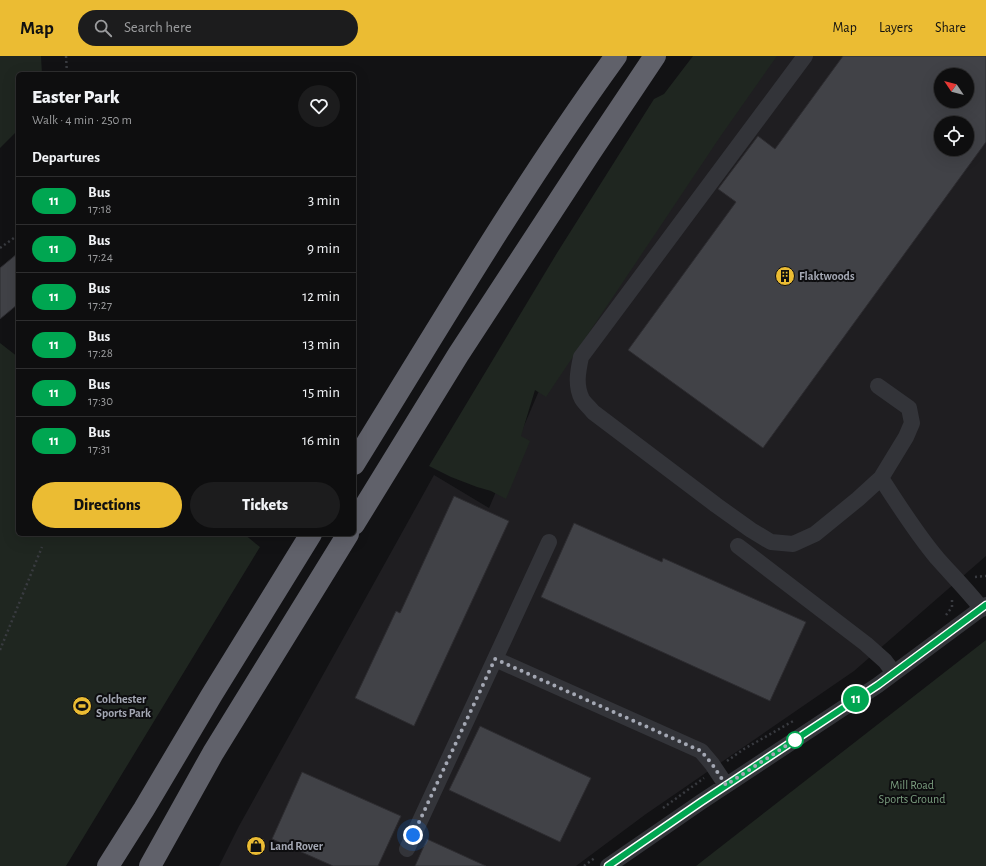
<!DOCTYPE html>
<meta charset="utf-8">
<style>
body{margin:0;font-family:"Alegreya Sans",sans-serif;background:#1c1c1d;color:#f1f3f6;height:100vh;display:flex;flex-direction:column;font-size:15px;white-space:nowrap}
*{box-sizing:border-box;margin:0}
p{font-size:13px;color:#9b9c9e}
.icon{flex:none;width:22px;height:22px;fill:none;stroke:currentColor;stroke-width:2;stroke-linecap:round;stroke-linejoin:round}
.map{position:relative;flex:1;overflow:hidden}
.drawer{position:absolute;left:16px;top:16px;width:340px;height:464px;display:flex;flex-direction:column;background:#0e0e0f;border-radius:6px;box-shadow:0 4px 16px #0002,0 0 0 1px #2e2e2f}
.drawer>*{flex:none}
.badge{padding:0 8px;border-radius:13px;font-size:14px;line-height:26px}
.needle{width:26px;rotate:305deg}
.buttons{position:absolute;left:934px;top:12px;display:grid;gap:8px}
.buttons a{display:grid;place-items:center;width:40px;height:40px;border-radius:50%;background:#0e0e0f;box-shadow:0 4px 16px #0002,0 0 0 1px #2e2e2f;font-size:20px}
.you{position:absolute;width:20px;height:20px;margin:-10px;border:3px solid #fff;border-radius:50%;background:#1a73e8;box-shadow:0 0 0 6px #1a73e833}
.map>.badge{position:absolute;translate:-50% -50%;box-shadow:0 0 0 2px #fff}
h2{padding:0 16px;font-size:15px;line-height:36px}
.round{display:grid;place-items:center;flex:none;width:42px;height:42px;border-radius:21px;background:#1c1c1d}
.overview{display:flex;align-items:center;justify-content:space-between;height:68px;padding:0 16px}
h1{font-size:19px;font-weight:800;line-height:30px}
.button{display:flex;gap:8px;margin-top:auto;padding:8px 16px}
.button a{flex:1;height:46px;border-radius:24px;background:#ebbc33;color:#111;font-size:16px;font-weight:800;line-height:46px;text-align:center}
.button a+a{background:#1c1c1d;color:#f1f3f6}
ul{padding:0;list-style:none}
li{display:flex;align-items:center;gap:12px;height:48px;padding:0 16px;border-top:1px solid #2e2e2f}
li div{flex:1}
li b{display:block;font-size:15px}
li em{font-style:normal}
li .badge{min-width:44px;font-weight:700;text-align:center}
header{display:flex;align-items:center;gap:24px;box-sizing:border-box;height:56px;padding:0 20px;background:#ebbc33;color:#111}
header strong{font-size:19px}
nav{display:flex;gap:22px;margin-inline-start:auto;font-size:14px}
.search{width:280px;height:36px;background:#1c1c1d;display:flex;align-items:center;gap:10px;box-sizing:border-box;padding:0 14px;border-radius:22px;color:#9b9c9e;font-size:15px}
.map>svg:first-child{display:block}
</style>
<header>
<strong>Map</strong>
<div class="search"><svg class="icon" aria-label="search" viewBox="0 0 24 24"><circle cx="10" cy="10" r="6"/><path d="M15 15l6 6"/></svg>Search here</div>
<nav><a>Map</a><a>Layers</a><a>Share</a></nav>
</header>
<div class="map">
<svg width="986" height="810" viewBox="0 0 986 810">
<rect width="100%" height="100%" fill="#121214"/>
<path fill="#1f1e21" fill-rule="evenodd" d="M762,0H986V500L854,615L646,758L576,810H219L239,770L434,419L489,452L538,337L694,93ZM941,19H967V45H941ZM941,67H967V93H941Z"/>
<path fill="#1f2620" d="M0,0H41L42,18H18V74L0,92Z
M693,0H777L720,81L546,341L535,334L521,380L530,385L506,443L491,435L477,431L451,421L429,410L557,197L654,43L664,38Z
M0,287L18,301V478H244L260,491L66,810H0Z
M986,584V810H696Z"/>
<path fill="#414247" stroke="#2d2c30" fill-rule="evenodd" d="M843,0H986V86L763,392L628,294L736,146L718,133L758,80L775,93ZM941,19H967V45H941ZM941,67H967V93H941Z
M18,197V248L0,263V212Z
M454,440L509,465L414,670L355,642L396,555L400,557Z
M574,467L662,506L663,502L806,566L770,645L541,541Z
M480,670L591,722L560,786L449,734Z
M302,716L401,760L378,810H333L272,783Z
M427,783L486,810H415Z"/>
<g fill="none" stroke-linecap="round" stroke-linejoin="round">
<path stroke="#393b40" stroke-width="2.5" stroke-dasharray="2 3" stroke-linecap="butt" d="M66,0L67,18
M0,192L18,179
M975,521L986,520
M946,559L952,551V541
M0,594L42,491
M727,705L744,693L795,664
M663,752L704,722
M584,810L596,801"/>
<path stroke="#333439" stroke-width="16" d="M805,0L581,301C578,315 575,330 582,343C585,348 590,352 593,356L716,449L751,474L771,486L793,488L815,478L858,443L881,422L906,381L912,367L909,352L878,330
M881,422C899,450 916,477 937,502C952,519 968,535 982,553
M738,490L866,588L885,605L894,617
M495,603L549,486
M407,793L495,603L701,695L712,708L726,729
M608,810L701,746L878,629L986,549"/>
<path stroke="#60616a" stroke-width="22" d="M354,408C439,271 521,131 616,0
M354,468L458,299L590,97L655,0
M108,810L144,753L211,640L311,478
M150,810L213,697L348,478"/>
</g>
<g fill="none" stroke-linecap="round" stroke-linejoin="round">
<g stroke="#fff" stroke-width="9">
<path id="line" d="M608,810L701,746L878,629L986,549"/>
</g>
<use href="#line" stroke="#00a651" stroke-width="6"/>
<path stroke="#a4a8b4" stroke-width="4" stroke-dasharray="0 7.2" d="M413,779L495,603L701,695L712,708L726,729L795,684"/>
</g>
<defs>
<g id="building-disc" transform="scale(1)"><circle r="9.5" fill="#ebbc33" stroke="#0d0d0f"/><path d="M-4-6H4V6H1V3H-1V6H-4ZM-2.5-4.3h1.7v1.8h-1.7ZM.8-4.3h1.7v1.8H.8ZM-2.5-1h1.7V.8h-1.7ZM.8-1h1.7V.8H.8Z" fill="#111"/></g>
<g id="stadium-disc" transform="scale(1)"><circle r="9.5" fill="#ebbc33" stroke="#0d0d0f"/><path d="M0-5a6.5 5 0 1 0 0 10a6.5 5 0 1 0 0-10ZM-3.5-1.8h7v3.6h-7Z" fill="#111"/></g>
<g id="shop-disc" transform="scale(1)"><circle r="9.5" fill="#ebbc33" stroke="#0d0d0f"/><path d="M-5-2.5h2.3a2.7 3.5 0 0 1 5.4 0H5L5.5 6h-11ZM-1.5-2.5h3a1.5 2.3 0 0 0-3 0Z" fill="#111"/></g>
</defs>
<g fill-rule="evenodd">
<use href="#building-disc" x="785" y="220"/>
<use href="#stadium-disc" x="82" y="650"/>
<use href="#shop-disc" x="256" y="790"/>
</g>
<circle fill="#fff" stroke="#00a651" stroke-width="2" cx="795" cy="684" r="8"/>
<g text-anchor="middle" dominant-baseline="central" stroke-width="4" stroke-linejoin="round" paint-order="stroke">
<g font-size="12" font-weight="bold" fill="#a4a8b4" stroke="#0d0d0f" text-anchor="start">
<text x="799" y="220">Flaktwoods</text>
<text x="96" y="643">Colchester<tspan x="96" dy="14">Sports Park</tspan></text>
<text x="270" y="790">Land Rover</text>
</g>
<g font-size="12" fill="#7c9f80" stroke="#0d0d0f">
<text x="912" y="729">Mill Road<tspan x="912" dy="14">Sports Ground</tspan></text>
</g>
</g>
</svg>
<div class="buttons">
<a><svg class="needle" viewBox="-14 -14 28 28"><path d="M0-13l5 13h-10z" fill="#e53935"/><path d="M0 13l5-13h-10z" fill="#9b9c9e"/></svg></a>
<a><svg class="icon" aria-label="locate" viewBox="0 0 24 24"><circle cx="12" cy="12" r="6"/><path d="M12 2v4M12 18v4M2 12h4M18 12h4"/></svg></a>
</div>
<div class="you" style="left:413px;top:779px"></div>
<b class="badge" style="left:856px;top:643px;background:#00a651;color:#fff">11</b>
<section class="drawer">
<div class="overview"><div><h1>Easter Park</h1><p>Walk · 4 min · 250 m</p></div><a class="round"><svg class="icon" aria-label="heart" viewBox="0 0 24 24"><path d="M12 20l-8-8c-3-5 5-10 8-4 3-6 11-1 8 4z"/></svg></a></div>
<h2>Departures</h2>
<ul>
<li><span class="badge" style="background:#00a651;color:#fff">11</span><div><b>Bus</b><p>17:18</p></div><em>3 min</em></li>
<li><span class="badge" style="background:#00a651;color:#fff">11</span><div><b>Bus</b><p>17:24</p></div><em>9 min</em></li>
<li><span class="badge" style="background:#00a651;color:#fff">11</span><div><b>Bus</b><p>17:27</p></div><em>12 min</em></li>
<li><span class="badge" style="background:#00a651;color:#fff">11</span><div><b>Bus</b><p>17:28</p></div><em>13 min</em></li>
<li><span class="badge" style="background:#00a651;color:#fff">11</span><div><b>Bus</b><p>17:30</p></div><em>15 min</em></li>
<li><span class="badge" style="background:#00a651;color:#fff">11</span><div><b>Bus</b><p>17:31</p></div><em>16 min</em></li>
</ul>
<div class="button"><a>Directions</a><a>Tickets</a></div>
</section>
</div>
